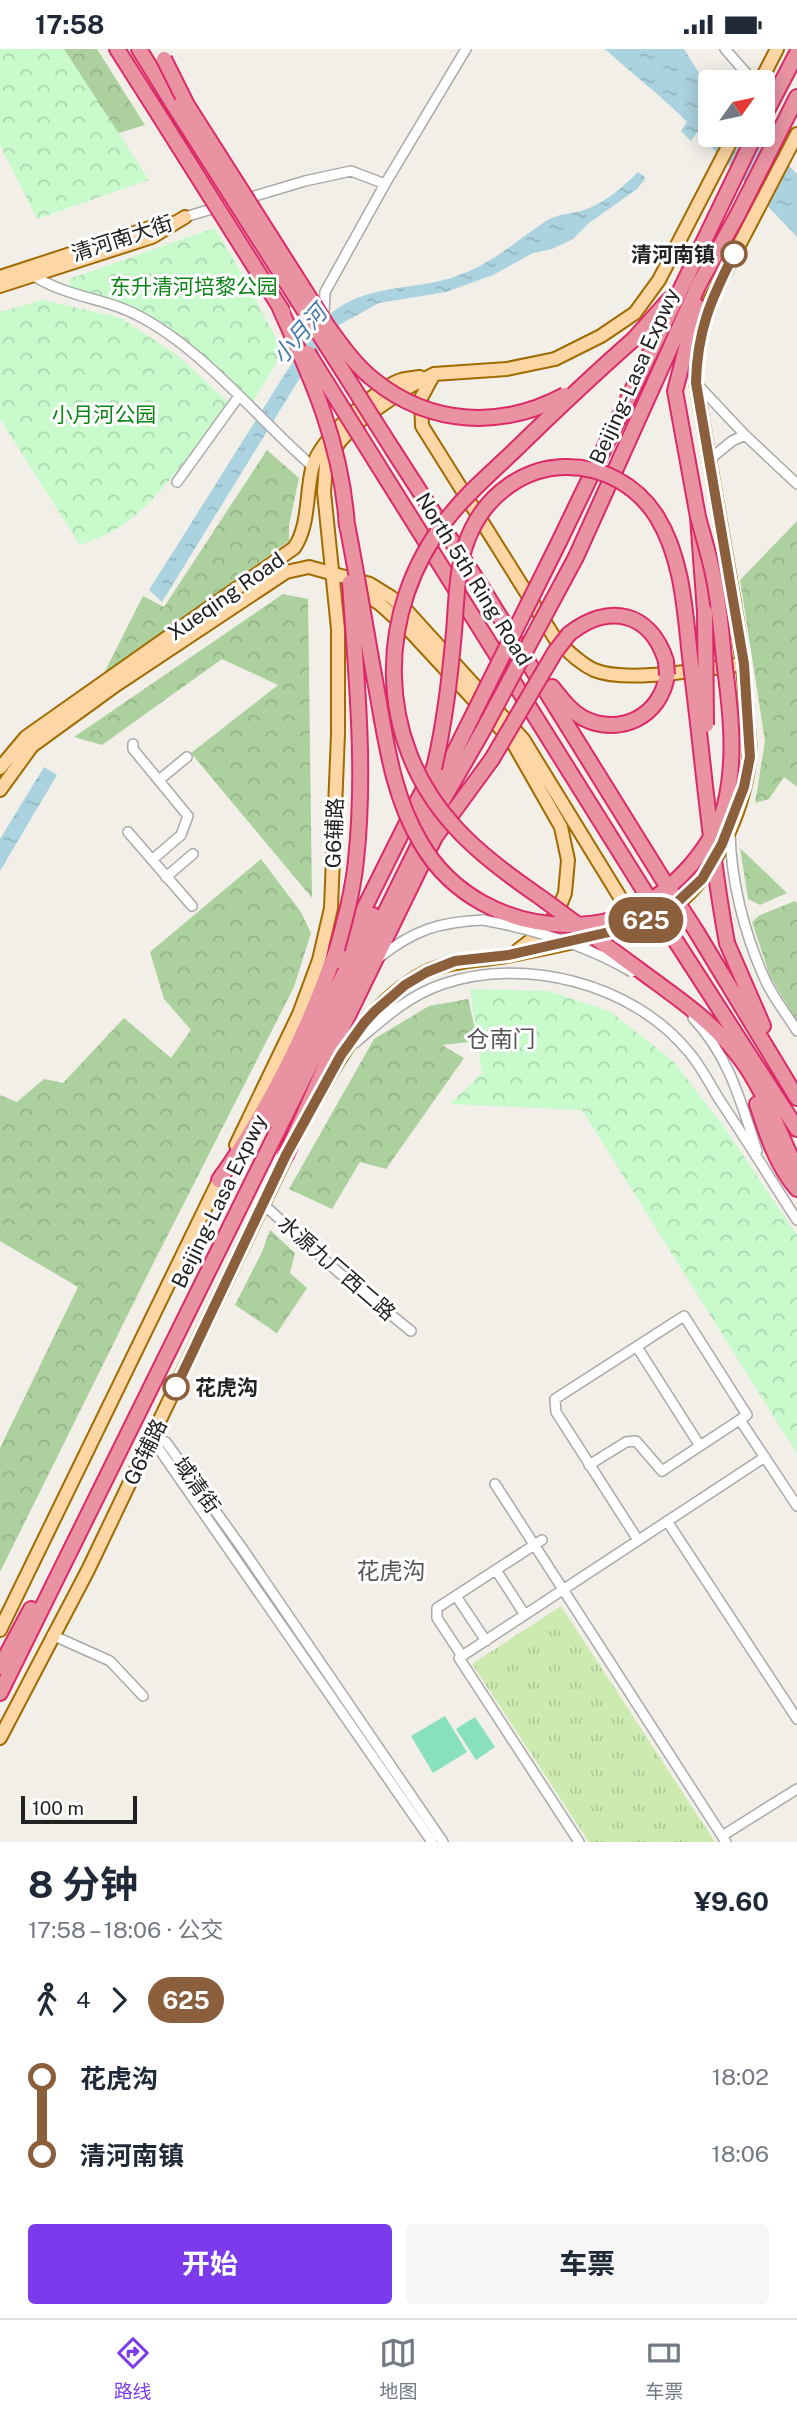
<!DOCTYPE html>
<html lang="zh">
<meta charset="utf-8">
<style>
body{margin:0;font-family:"Public Sans","Noto Sans SC",sans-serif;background:#f6f6f7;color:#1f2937;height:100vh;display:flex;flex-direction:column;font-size:26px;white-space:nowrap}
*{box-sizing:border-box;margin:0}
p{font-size:23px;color:#747a83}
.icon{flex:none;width:38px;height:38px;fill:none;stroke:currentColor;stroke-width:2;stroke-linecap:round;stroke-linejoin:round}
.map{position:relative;height:1793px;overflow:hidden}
.sheet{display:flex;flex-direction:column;background:#fff;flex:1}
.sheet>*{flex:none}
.badge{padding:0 14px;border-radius:23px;font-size:24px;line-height:46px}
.needle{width:46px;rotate:57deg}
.controls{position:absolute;left:698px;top:21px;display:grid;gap:14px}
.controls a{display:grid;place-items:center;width:77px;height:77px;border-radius:7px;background:#fff;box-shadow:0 4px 18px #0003;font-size:35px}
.scale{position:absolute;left:21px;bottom:18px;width:116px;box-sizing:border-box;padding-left:7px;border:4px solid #222;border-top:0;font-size:19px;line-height:24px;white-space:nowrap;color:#222;-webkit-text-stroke:5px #fff;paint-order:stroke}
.map>.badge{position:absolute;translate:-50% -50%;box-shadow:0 0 0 4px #fff}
.legs{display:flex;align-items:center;gap:10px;height:77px;padding:0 28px;font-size:23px}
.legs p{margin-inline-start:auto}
.headline{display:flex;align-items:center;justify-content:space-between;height:119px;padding:0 28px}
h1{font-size:38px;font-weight:700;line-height:52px}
.action{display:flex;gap:14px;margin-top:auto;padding:14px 28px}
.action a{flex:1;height:80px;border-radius:7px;background:#7c3aed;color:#fff;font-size:28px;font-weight:700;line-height:80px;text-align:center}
.action a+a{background:#f6f6f7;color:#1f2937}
ul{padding:0 28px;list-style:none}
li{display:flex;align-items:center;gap:24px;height:77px;font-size:26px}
li i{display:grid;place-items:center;width:10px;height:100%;margin:0 9px;background:currentColor}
li i::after{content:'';width:18px;height:18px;margin:-9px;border:5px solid;border-radius:50%;background:#fff}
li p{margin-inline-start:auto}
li:first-child i{background:linear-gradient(#0000 50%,currentColor 0)}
li:last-child i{background:linear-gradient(currentColor 50%,#0000 0)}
.status{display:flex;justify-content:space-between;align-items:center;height:49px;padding:0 35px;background:#fff;direction:ltr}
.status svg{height:19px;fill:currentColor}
.dock{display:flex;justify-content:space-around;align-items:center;height:98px;border-top:2px solid #e0e1e3;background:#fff;font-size:19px;color:#747a83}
.dock a{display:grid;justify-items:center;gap:4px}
.dock .active{color:#7c3aed}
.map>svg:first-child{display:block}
</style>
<div class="status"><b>17:58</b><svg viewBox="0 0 49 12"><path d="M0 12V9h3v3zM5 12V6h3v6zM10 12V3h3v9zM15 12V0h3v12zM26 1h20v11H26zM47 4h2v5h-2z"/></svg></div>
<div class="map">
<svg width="797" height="1793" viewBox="0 0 797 1793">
<defs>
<pattern id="grass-tufts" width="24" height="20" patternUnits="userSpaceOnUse" patternTransform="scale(1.75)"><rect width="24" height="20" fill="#cdebb0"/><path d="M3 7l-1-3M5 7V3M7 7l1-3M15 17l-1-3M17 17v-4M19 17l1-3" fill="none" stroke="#b0c997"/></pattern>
<pattern id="forest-crowns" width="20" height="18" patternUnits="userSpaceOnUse" patternTransform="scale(1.75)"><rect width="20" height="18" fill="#add19e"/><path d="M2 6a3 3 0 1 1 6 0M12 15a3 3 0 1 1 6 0" fill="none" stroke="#95b388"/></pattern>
<pattern id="park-crowns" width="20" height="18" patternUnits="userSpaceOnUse" patternTransform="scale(1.75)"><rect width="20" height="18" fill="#c8facc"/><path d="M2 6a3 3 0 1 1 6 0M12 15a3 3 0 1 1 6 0" fill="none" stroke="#acd6af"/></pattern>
<pattern id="water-ripples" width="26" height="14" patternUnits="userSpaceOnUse" patternTransform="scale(1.75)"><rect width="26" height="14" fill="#aad3df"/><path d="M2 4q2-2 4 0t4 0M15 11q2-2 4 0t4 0" fill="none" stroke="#92b5bf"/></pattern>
</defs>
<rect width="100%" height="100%" fill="#f2efe9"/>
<path fill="url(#grass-tufts)" d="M561,1557L715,1793H589L472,1615Z"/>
<path fill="url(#forest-crowns)" d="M0,0H97L145,76L86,94Z
M267,401L299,429L289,476V492L103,626L143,547L164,558Z
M797,472V738L784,728L769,750L755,754L765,692L740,531Z
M283,545L308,550L312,849L191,704L278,636L222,610L102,696L74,688Z
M740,799L787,844L760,856L748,850Z
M261,810L301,863L311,884L294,938L154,1213L0,1523V1399L78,1238L0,1192V1046L17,1053L44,1030L63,1034L124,969L171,1009L191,981L164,950L150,903Z
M795,852L797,854V973L770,927L752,873L760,866Z
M468,950L478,992L442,996L464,1009L386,1120L360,1113L332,1160L289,1140L374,990L429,957Z
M270,1181L295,1204L290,1224L307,1239L277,1284L235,1256L262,1203Z"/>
<path fill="url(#park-crowns)" d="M0,0H64L149,131L37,170L0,96Z
M214,179C240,218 260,261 283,302L253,353L171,279L135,259L71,240L69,230Z
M43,251L121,269L177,306L228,353C196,395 158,458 111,483C101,488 90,492 80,496L0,370V263Z
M470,940L549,942L611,963L674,1013L724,1078L797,1186V1405L582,1061L450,1055L482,1024Z"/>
<path fill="#88e0be" d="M445,1667L467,1703L433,1724L411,1687Z
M475,1668L495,1698L476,1711L456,1680Z"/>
<path fill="url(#water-ripples)" d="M605,0H684L699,24L710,36V86H759L797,125V188L697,83L691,92L681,82L687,73C662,47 632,25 605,0Z
M638,123L644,127L645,130L637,140L589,174L573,190L552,200L533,204L493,226L446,243L379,254L339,276L298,332L162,553L149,541C189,478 228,415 268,352C283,328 317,273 338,259C376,235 411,241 451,229C491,216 512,195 546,172C557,165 569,165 581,162C604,155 622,139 638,123Z
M44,718L57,726L0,822V790Z"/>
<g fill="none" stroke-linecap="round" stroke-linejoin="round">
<g stroke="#a9a9a9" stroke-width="12">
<path id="minor" d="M725,0L754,33
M185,168L305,132L351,122L385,135
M32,226C41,231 51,237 61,240C86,250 113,253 137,266C202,299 257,369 312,417
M324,263L325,243L385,135L466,0
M697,335L745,386L797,435
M709,411L732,392L745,386
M177,433L239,347
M133,695V700L188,767L181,786L152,811
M159,731L187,708
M128,783L192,857
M730,784C731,831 744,883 763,926C771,946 786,964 797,982
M166,828L193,805
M380,908C414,881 439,873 483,871
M693,969C729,1007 741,1053 757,1102
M355,994C382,971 409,946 443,935C525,907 632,935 687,1001C700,1015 709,1034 719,1050C746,1090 771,1131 797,1171
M264,1156L337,1222L411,1282
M637,1298L700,1397
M740,1371L797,1457
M152,1390L166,1393L242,1499L443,1793
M152,1390L432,1793
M589,1416L626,1393L636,1392L662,1422L747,1366L684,1267L555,1350L556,1363L638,1491
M495,1435L726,1793
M667,1472L797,1670
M496,1521L525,1566
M456,1547L486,1592
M52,1586L110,1612L143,1647
M462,1607L437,1569V1559L542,1491
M722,1787L797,1740
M579,1793L459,1609L765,1408"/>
</g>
<g stroke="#a06b00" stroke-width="16">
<path id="major" d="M760,33L777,0
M0,228L168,173
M0,237L152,188L185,168
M434,325L421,349L422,377L556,591C568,602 579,614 594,621C628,635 707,619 744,615
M355,539L380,555L410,582L512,692L561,778L568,811L565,844L557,864L543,882L518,901
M0,719L26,688L294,499C309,478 306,446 312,420C318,392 372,343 398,332C405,329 413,329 420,328
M0,741L32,697L116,636L286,523L309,518L370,535L391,548L408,563L523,690L634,871
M319,1046C345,998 374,951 424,924C453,910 482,912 512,906C554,897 634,883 669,861C713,833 744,761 749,711C751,697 748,682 747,669C745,628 740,588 733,548C721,477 708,405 696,334V311L700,287L710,252L797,85
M236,1096L299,965L319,911L331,859L338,685V580L324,443L326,415L340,392L358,373L405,340L434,325L507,320L555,310L601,287L635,264L659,231L734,86
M0,1581L222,1125
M0,1689L88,1521L290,1099"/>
</g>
<g stroke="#dc2a67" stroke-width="18">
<path id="highway" d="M117,0L159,66
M139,0L175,58
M763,69L797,4
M697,257L675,342L698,468L705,563
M634,290L669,251
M393,401L482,539L662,829
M376,413L643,840
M559,493L755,86
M576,508L699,235L737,167L797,48
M569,585C608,554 650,562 666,612
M552,638C561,649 570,662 583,669C620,688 661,667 667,626
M416,780L469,674
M696,882L797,1049
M677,894L797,1080
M727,894L763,977
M338,912L434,719
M638,920C673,946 710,970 737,1005C763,1037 779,1084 797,1121
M757,1055C767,1086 776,1115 797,1140
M272,1071L373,866
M286,1106L342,979L435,788L492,710
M219,1131C269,1061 308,981 337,900
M0,1618L31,1560
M0,1644L428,777L482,683"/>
</g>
<use href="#minor" stroke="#fff" stroke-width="9"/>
<use href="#major" stroke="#fcd6a4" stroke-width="12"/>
<use href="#highway" stroke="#e892a2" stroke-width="14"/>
<g stroke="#a9a9a9" stroke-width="12" stroke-linecap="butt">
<path id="minor-bridge" d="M483,871C533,880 588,897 632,923"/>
</g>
<g stroke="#dc2a67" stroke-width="18" stroke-linecap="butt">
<path id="highway-bridge" d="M164,10L187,56L328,278C342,297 355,316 374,331C431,377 502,380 565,346
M175,58L393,401
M159,66L283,263
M279,257C312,330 342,396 347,478
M634,290C593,326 553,364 514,402C491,424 466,445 447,470C375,562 375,690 454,777C478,804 510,827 540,848C573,872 605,896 638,920
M308,304L376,413
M346,470C357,526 366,582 376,637C386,691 392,746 421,794C451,846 507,875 567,876C582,876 599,875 614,870C644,859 670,840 691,816C705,799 719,778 725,756C736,711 731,664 725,619C722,591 720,563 715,535C711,513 704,490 698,468
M705,563L706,676
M666,612L667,626
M469,674L559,493
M482,683L576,508
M492,710L555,603L569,585
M434,719C445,674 450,629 454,583C457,548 456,512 472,480C489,445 524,419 564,418C602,417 637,436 657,468C684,512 685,567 691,616C703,709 710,802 727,894
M662,829L696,882
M643,840L677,894
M337,900C345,871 353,842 356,811C366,719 356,625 350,533"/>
</g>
<use href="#minor-bridge" stroke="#fff" stroke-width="9"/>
<use href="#highway-bridge" stroke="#e892a2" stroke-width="14"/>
</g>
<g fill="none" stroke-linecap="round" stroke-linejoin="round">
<g stroke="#fff" stroke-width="16">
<path id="line-1" d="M176,1338L286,1106L341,1006L364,974L375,962L405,936L427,923L455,912L509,906L618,881L669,861L702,830L722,795L744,738L750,708L744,615L696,334C697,282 711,250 734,205"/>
</g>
<use href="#line-1" stroke="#8b5e3c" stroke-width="10"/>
</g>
<g fill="#fff" stroke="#8b5e3c" stroke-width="3.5">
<circle cx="734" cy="205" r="12"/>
<circle cx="176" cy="1338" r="12"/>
</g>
<g text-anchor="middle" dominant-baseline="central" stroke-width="6" stroke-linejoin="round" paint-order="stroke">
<g font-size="21" fill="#222" stroke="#fff">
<text transform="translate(122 189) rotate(-18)">清河南大街</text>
<text transform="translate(634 327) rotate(-66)">Beijing-Lasa Expwy</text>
<text transform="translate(474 530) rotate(58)">North 5th Ring Road</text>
<text transform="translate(226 547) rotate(-35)">Xueqing Road</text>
<text transform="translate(334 784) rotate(-88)">G6辅路</text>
<text transform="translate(219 1152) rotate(-64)">Beijing-Lasa Expwy</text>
<text transform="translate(337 1219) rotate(41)">水源九厂西二路</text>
<text transform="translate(145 1403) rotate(-64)">G6辅路</text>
<text transform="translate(197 1436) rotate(54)">域清街</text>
</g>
<g font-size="21" font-weight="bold" fill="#222" stroke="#fff" text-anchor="end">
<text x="715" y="205">清河南镇</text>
<text x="195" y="1338" text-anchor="start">花虎沟</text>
</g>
<g font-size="21" fill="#0c8416" stroke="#fff">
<text x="194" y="237">东升清河培黎公园</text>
<text x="104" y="365">小月河公园</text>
</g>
<g font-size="23" font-style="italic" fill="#4a7aab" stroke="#fff">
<text transform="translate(299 285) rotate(-49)">小月河</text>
</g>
<g font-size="23" fill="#555" stroke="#fff">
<text x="501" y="989">仓南门</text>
<text x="391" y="1521">花虎沟</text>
</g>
</g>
</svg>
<div class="controls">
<a><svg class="needle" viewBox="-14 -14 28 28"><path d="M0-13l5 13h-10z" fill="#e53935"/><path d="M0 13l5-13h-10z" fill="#747a83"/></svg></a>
</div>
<div class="scale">100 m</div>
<b class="badge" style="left:646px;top:871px;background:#8b5e3c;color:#fff">625</b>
</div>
<section class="sheet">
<div class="headline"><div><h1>8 分钟</h1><p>17:58 – 18:06 · 公交</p></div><b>¥9.60</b></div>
<div class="legs"><svg class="icon" aria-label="walk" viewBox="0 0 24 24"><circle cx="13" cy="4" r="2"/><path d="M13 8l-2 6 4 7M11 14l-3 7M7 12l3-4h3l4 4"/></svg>4<svg class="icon" aria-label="forward" viewBox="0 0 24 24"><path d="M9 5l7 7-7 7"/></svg><b class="badge" style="background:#8b5e3c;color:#fff">625</b></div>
<ul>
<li><i style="color:#8b5e3c"></i><b>花虎沟</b><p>18:02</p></li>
<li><i style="color:#8b5e3c"></i><b>清河南镇</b><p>18:06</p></li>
</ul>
<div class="action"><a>开始</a><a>车票</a></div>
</section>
<nav class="dock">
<a class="active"><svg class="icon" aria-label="directions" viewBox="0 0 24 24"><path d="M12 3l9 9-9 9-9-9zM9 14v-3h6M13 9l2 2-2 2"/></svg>路线</a>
<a><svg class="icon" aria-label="map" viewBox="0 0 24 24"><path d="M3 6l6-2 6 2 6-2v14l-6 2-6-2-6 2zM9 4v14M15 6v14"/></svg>地图</a>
<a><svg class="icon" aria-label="tickets" viewBox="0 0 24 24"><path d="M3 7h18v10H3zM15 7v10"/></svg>车票</a>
</nav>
